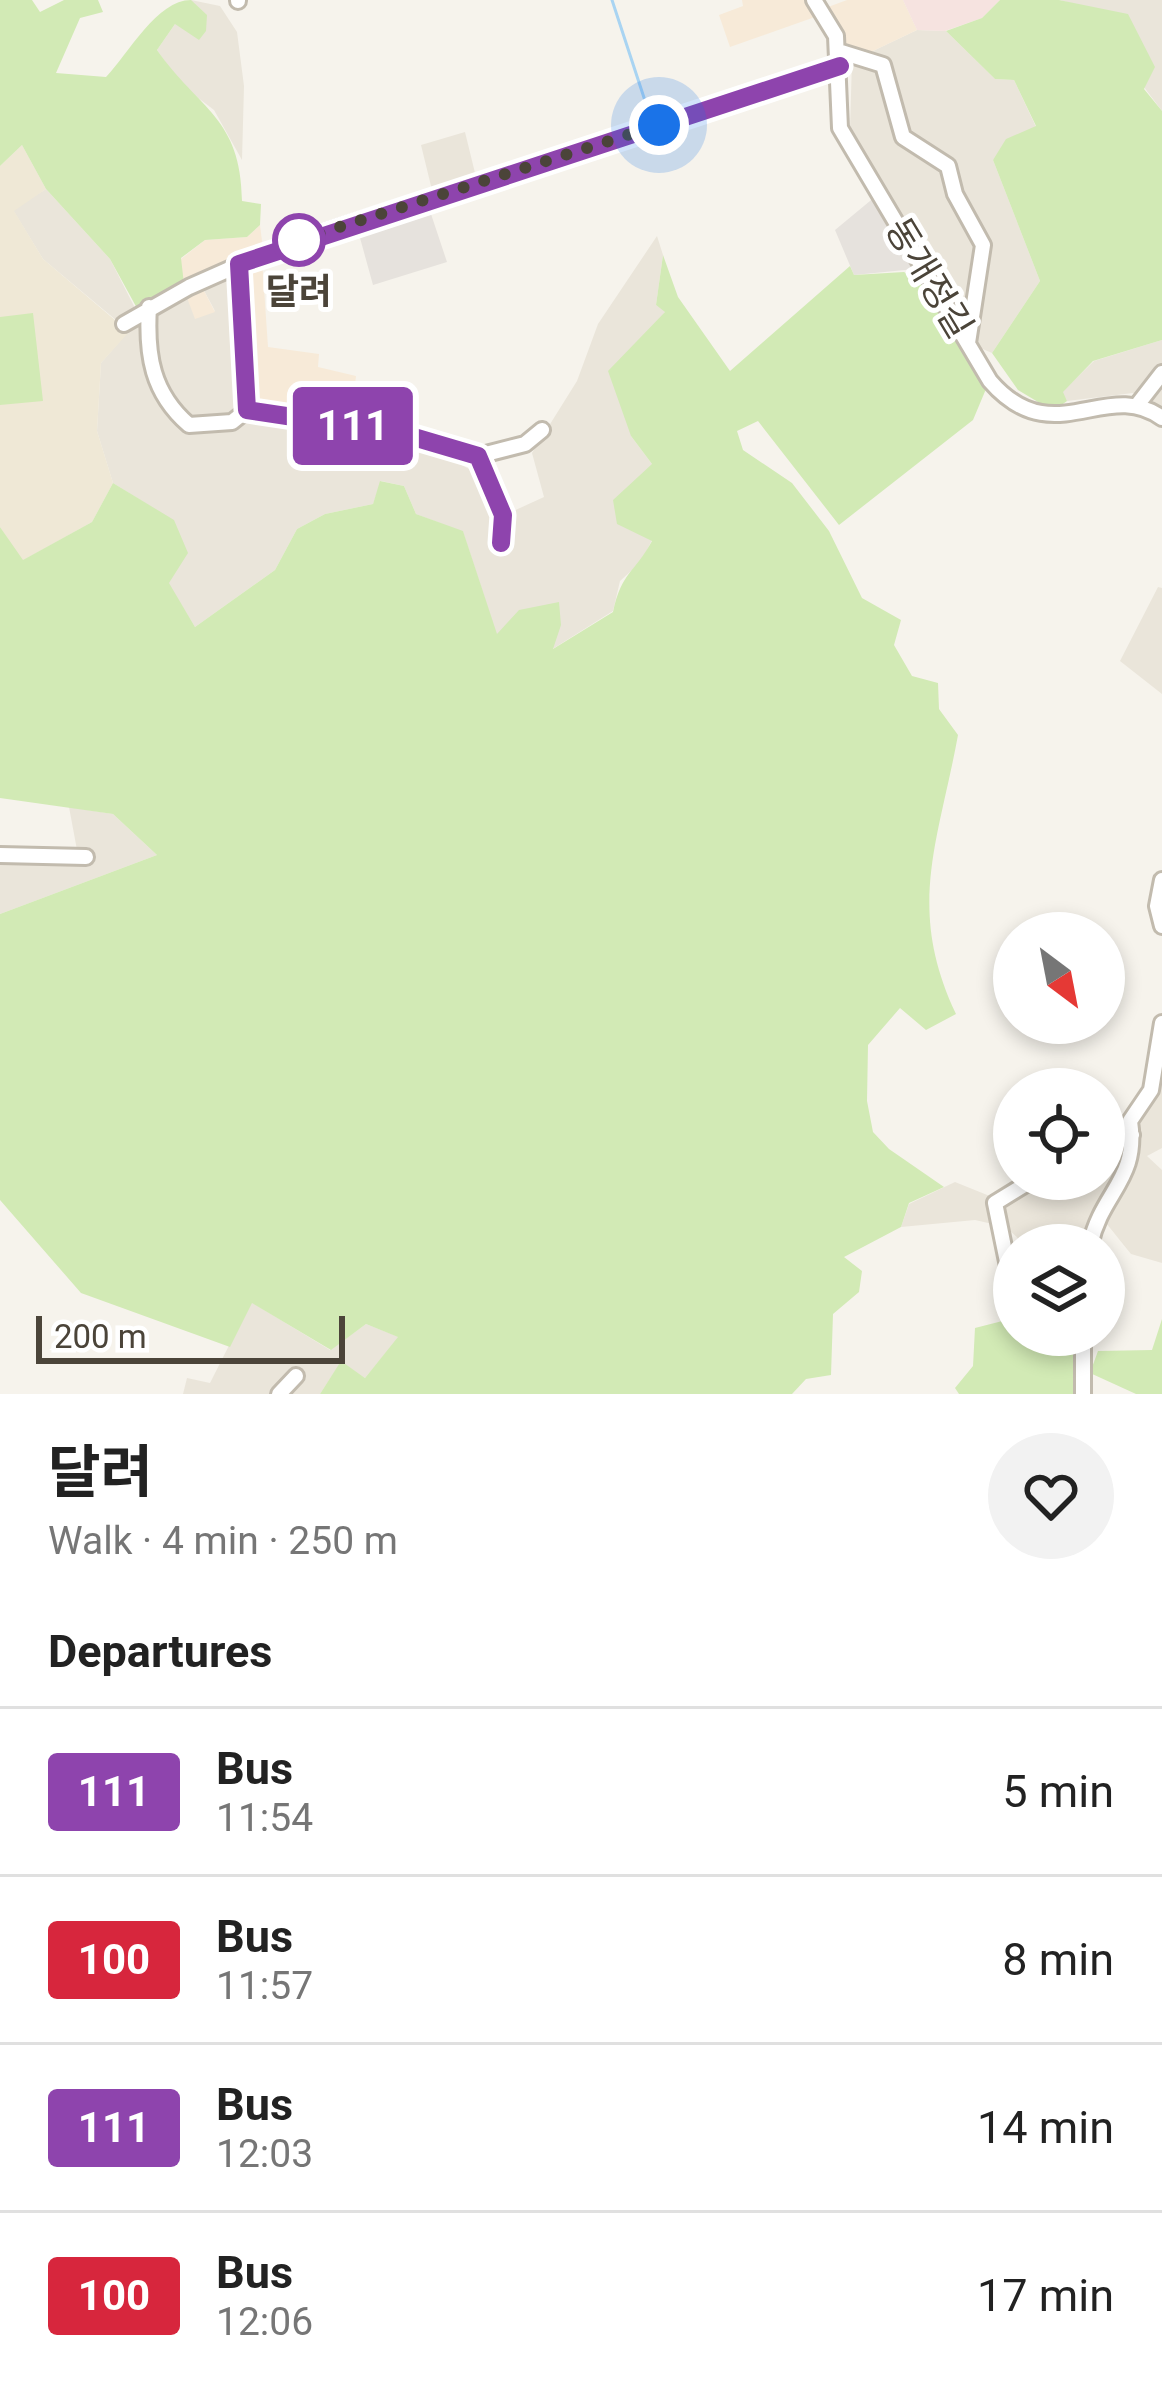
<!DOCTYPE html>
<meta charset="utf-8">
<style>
body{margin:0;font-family:Roboto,"Noto Sans KR",sans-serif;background:#f2f2f2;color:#222;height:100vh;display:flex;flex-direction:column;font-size:45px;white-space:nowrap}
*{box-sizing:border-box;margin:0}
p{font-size:39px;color:#767676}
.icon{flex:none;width:66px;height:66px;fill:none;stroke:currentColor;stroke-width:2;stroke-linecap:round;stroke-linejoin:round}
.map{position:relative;height:1394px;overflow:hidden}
.sheet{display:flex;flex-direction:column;background:#fff;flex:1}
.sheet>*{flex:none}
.badge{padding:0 24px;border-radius:9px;font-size:42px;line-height:78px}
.needle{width:78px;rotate:148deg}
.fabs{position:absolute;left:993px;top:912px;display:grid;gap:24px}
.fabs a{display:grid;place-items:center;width:132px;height:132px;border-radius:50%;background:#fff;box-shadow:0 6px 18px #0003;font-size:60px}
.scale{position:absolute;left:36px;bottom:30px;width:309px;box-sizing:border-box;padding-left:12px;border:6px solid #4b4439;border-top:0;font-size:33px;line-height:42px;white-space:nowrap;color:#4b4439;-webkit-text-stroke:9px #fff;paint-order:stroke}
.you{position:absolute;width:60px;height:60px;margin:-30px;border:9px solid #fff;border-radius:50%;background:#1a73e8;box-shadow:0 0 0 18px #1a73e833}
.map>.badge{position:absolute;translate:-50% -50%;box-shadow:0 0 0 6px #fff}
h2{padding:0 48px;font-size:45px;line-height:108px}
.round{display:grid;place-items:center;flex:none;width:126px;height:126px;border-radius:63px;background:#f2f2f2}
.head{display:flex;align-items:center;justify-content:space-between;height:204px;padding:0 48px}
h1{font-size:57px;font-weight:700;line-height:90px}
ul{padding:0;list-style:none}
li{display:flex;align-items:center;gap:36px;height:168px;padding:0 48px;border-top:3px solid #e0e0e0}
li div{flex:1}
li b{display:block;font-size:45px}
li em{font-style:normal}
li .badge{min-width:132px;font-weight:700;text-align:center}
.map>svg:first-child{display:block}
</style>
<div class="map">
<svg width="1162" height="1394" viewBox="0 0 1162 1394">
<rect width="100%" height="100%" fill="#f6f3ec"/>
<path fill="#eae5da" d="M191,0L220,6L237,32L244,86L242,160L214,110L181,85L157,50L175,24L195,10Z
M1059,0H1162V111L1083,6Z
M917,30L946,31L995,79L1014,80L1036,127L993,160L1040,281L992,353L978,347L850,129L852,61Z
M465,132L475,173L432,190L421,145Z
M46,189L110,259L135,308L185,293L215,311L201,285L241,266L259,418L423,444L471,470L509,513L544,497L532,453L577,381L598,324L657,236L663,255L656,305L665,311L631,436L652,464V540L641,562L620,581L613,611L551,650L497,636L463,532L416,514L404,486L381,481L373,504L325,514L297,529L275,570L195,627L168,583L174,521L113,483L97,431L101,363L129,331L43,259L13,210Z
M1162,340V415L1133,393L1067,401L1062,392L1094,361Z
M1158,587L1162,588V694L1120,661Z
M69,807L113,814L157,855L0,914V849L77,850Z
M1162,1071V1148L1147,1156L1162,1170V1263L1131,1254L1106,1223L1082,1245H1025L1006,1227L975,1220L901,1227L909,1204L955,1182L1007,1203L1050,1179H1104V1157L1141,1142L1139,1120Z
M251,1302L330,1350L366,1324L399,1337L365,1378L341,1362L320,1394H183L187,1378L210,1383Z"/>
<path fill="#f7ead8" d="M742,0H805L815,17L730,47L719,15L743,6Z
M847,0H903L917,30L852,61L828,7Z
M260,225L263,249L201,285L215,312L195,319L181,282V259L205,240L247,237Z
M262,259L268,347L319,354L318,367L356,376L351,422L249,412L241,266Z"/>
<path fill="#e6e2dd" d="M876,196L915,269L854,275L835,230Z
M428,205L447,262L373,285L357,227Z"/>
<path fill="#efe8d6" d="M22,145L46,189L14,211L43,259L129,332L101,363L97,431L113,483L92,522L22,561L0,527V166Z"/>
<path fill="#f6e3e0" d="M903,0H1000L982,18L945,31L917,30Z"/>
<path fill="#d2eab5" d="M0,0H32L40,12L64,0H98L103,12L80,18L56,73L106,77C129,53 157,0 191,0L207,15L206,31L199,40L175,24L157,50C199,110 241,117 242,201L261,204L260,225L247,237L205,240L181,258L185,293L144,321L110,259L46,189L22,145L0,166Z
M1000,0H1059L1128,14L1155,67L1144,89L1162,111V340L1093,361L1063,392L1067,401L1053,411L1018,390L992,353L1040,281L993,160L1006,139L1036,126L1014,80L995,79L946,31L982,18Z
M663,255L678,297L730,371L850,266L854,275L904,272L927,286L986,389L973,420L839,525L758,421L737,431L743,450L792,483L829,531L862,598L901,620L894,645L912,676L938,683L939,709L958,735C938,844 906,908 956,1014L926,1030L900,1008L868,1045L867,1101L873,1132L889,1149L944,1187L909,1203L901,1227L844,1257L862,1271L859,1292L833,1314L831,1375L806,1379L792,1394H320L341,1361L365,1378L398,1337L366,1324L331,1350L252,1303L230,1347L81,1293L0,1200V914L157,855L113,814L0,798V527L23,560L92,522L113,483L174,520L188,553L169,583L195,627L275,570L297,529L325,514L373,504L380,481L404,486L416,514L463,531L497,634L519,610L559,602L561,625L553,649L613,612C622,571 634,574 652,541L617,524L613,500L652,464L631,436L608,371L665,312L656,305Z
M33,313L43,401L0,405V317Z
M1014,1318V1335H1078L1087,1394H959L955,1388L973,1366L975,1328Z
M1162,1319V1394H1136L1090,1373L1098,1351L1152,1350Z"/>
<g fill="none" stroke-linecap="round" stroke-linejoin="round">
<path stroke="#a9d4f2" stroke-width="3" d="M612,0L650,116"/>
<g stroke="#c2bbae" stroke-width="20">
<path id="minor" d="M238,0V1
M814,0L836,36L840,128L990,381C1053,454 1106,377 1162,418
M838,51L883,65L903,137L948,166L955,194L983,245L968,343
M239,264L247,410
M149,307C146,355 152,393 189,425L232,422L247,410H260L423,437L478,456L525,444L542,430
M124,324L189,287L279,247L840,66
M1138,404L1162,373
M478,456L503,515L501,543
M0,855L86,857
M1162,880L1157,906L1162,926
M1104,1147L1132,1135
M1090,1245C1102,1191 1139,1180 1130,1121L1151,1090L1162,1023
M1013,1291L995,1203L1034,1179
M279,1394L296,1376
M1083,1394V1335"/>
</g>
<use href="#minor" stroke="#fff" stroke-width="14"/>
</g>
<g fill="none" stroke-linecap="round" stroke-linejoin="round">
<g stroke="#fff" stroke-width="27">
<path id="line" d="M501,543L503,515L478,456L400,433L247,410L239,264L840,66"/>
</g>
<use href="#line" stroke="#8e44ad" stroke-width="18"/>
<path stroke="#4b4439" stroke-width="12" stroke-dasharray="0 21.6" d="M299,240L659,125"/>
</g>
<circle fill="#fff" stroke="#8e44ad" stroke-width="6" cx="299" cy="240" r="24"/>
<g text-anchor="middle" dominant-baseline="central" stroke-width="10" stroke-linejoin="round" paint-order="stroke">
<g font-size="36" fill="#4b4439" stroke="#fff">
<text transform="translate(929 278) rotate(59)">동개정길</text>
</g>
<g font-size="36" font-weight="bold" fill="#4b4439" stroke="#fff">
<text x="299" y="292">달려</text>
</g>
</g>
</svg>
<div class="fabs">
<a><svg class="needle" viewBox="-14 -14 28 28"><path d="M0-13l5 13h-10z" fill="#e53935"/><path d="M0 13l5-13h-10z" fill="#767676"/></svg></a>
<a><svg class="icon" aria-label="locate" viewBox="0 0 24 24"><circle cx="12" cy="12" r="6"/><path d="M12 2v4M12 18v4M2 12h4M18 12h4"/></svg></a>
<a><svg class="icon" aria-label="layers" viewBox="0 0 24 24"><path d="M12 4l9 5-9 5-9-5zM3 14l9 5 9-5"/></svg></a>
</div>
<div class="scale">200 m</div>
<div class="you" style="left:659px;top:125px"></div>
<b class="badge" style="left:353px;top:426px;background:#8e44ad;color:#fff">111</b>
</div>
<section class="sheet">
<div class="head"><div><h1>달려</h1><p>Walk · 4 min · 250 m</p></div><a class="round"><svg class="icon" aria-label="heart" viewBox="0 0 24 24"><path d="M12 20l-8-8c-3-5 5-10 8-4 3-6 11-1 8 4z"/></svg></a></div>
<h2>Departures</h2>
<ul>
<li><span class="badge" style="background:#8e44ad;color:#fff">111</span><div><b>Bus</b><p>11:54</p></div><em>5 min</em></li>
<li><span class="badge" style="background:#d7263d;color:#fff">100</span><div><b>Bus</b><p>11:57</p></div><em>8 min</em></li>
<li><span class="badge" style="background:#8e44ad;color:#fff">111</span><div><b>Bus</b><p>12:03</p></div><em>14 min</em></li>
<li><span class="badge" style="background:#d7263d;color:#fff">100</span><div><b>Bus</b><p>12:06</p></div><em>17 min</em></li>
</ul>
</section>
